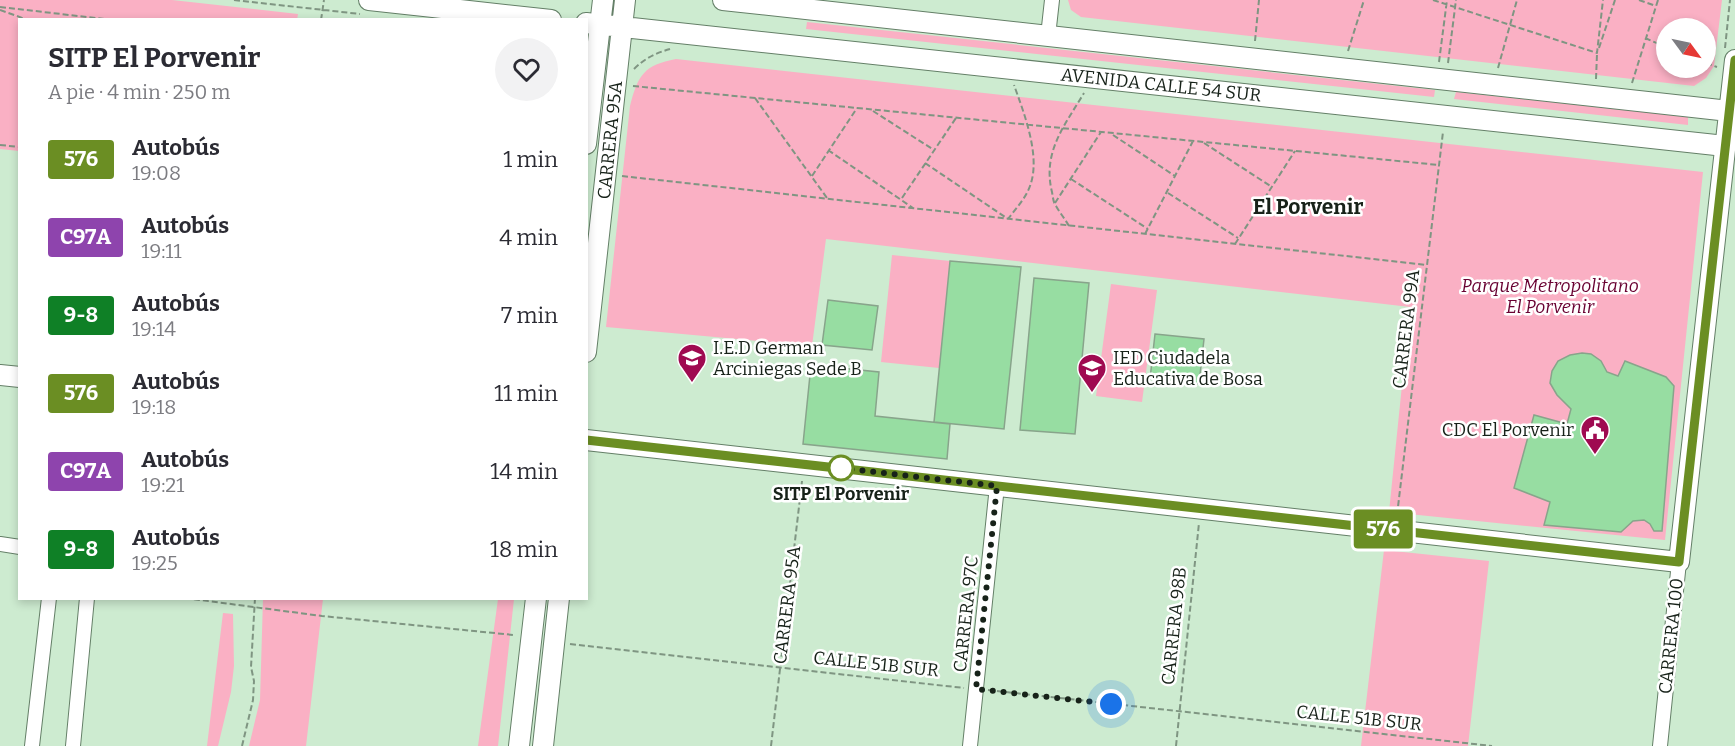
<!DOCTYPE html>
<html lang="es">
<meta charset="utf-8">
<style>
body{margin:0;font-family:Bitter,serif;background:#f2f2f3;color:#2b2b33;height:100vh;display:flex;flex-direction:column;font-size:22px;white-space:nowrap}
*{box-sizing:border-box;margin:0}
p{font-size:20px;color:#7c7c81}
.icon{flex:none;width:33px;height:33px;fill:none;stroke:currentColor;stroke-width:2;stroke-linecap:round;stroke-linejoin:round}
.map{position:relative;flex:1;overflow:hidden}
.sheet{position:absolute;left:18px;top:18px;width:570px;height:582px;display:flex;flex-direction:column;background:#fff;border-radius:0px;box-shadow:0 3px 9px #0003}
.sheet>*{flex:none}
.badge{padding:0 12px;border-radius:4px;font-size:21px;line-height:39px}
.needle{width:39px;rotate:123deg}
.fabs{position:absolute;left:1656px;top:18px;display:grid;gap:12px}
.fabs a{display:grid;place-items:center;width:60px;height:60px;border-radius:50%;background:#fff;box-shadow:0 3px 9px #0003;font-size:30px}
.you{position:absolute;width:30px;height:30px;margin:-15px;border:4px solid #fff;border-radius:50%;background:#1a73e8;box-shadow:0 0 0 9px #1a73e833}
.map>.badge{position:absolute;translate:-50% -50%;box-shadow:0 0 0 3px #fff}
.round{display:grid;place-items:center;flex:none;width:63px;height:63px;border-radius:32px;background:#f2f2f3}
.overview{display:flex;align-items:center;justify-content:space-between;height:102px;padding:0 30px}
h1{font-size:28px;font-weight:700;line-height:45px}
ul{padding:0;list-style:none}
li{display:flex;align-items:center;gap:18px;height:78px;padding:0 30px}
li div{flex:1}
li b{display:block;font-size:22px}
li em{font-style:normal}
li .badge{min-width:66px;font-weight:700;text-align:center}
.map>svg:first-child{display:block}
</style>
<div class="map">
<svg width="1735" height="746" viewBox="0 0 1735 746">
<rect width="100%" height="100%" fill="#cdebd0"/>
<path fill="#fab0c4" fill-rule="evenodd" d="M0,0H172L298,14L297,20H20L19,151L0,149Z
M1068,0H1722L1714,66L1706,78L1694,86L1081,17L1071,10ZM1666,28H1706V68H1666Z
M807,22L1435,90L1434,97L806,29Z
M676,59L1703,172L1665,540L1389,512L1410,307L826,239L812,346L606,327L630,106C638,75 644,65 676,59Z
M1456,92L1688,117V125L1454,99Z
M892,255L950,261L939,368L881,362Z
M1111,284L1157,290L1142,402L1096,396Z
M1384,550L1489,561L1468,746H1361Z
M263,599H323L306,746H249L260,700Z
M498,599H514L498,746H478Z
M223,613L233,614L234,666L231,692L218,746H207Z"/>
<path fill="#97dda2" stroke="#88a48b" stroke-width="1.5" d="M950,261L1021,267L1004,429L934,422Z
M1034,278L1089,283L1075,434L1020,430Z
M828,300L878,306L872,350L822,345Z
M1155,334L1204,339L1199,384L1150,379Z
M1582,353L1591,354L1601,361L1607,372L1618,376L1625,361L1666,377L1674,386L1662,531H1654L1650,524L1644,520L1633,521L1621,532L1544,525L1550,502L1514,488L1534,415L1567,424L1571,409L1557,395L1550,383L1552,371L1558,361L1570,355Z
M811,365L879,372L875,416L950,424L947,459L803,444Z"/>
<g fill="none" stroke-linecap="round" stroke-linejoin="round">
<g stroke="#647f67" stroke-width="16">
<path id="street" d="M1048,36L1052,0
M0,544L20,547
M32,746L49,598
M73,746L87,598
M970,746L997,486
M1660,746L1679,562"/>
</g>
<g stroke="#647f67" stroke-width="22">
<path id="secondary" d="M369,0L551,20
M723,0L1729,111
M586,23L1725,146
M586,144L603,0
M586,352L625,0
M0,375L20,377
M586,440L1679,562L1735,60
M519,746L536,598
M543,746L559,598"/>
</g>
<path stroke="#7f9582" stroke-width="2" stroke-dasharray="6 3" stroke-linecap="butt" d="M234,0L360,14
M1433,0L1597,53L1603,0
M1639,0L1656,6
M0,7L113,20
M0,10L28,20
M90,20L97,19
M321,20L324,0
M1645,38L1666,47
M1255,41L1259,0
M1599,48L1615,0
M1725,48L1730,0
M1348,51L1364,0
M1439,62L1447,0
M1448,63L1456,0
M1706,63L1717,67
M1498,68L1517,0
M634,69C645,58 656,53 670,49
M1596,79L1597,54
M1632,83L1658,0
M633,86L1439,165
M755,98L827,198
M873,111L934,150
M1113,135L1175,176
M1204,143L1272,187
M0,145L20,147
M828,150L913,208
M925,163L1008,219C1017,207 1027,197 1031,183C1040,154 1024,113 1014,85
M622,176L1427,265
M812,176L857,108
M1071,179L1148,229
M1168,193L1238,238
M902,198L956,118
M1055,203L1101,132
M1069,226C1065,219 1060,213 1056,206C1053,202 1053,197 1052,192C1042,152 1065,125 1084,93
M1145,234L1193,141
M1235,244L1295,151
M1397,515L1443,132
M185,598L322,616L514,635
M570,644L964,688
M988,690L1492,746
M242,746L253,700L254,681L251,667L255,598
M771,746L802,481
M1176,746L1199,523"/>
<use href="#street" stroke="#fff" stroke-width="14"/>
<use href="#secondary" stroke="#fff" stroke-width="20"/>
</g>
<g fill="none" stroke-linecap="round" stroke-linejoin="round">
<g stroke="#fff" stroke-width="14">
<path id="line" d="M586,440L1679,562L1735,60"/>
</g>
<use href="#line" stroke="#6b8e23" stroke-width="9"/>
<path stroke="#172219" stroke-width="6" stroke-dasharray="0 10.8" d="M841,468L997,486L976,689L1111,704"/>
</g>
<defs>
<g id="school-pin" transform="scale(1.5)"><path d="M0 17L-7.5 6A9.5 9.5 0 1 1 7.5 6Z" fill="#9f0a51" stroke="#fff"/><path d="M0-5L7-2L0 1L-7-2ZM-4 1L0 2.5L4 1V4Q0 6-4 4Z" fill="#fff"/></g>
<g id="civic-pin" transform="scale(1.5)"><path d="M0 17L-7.5 6A9.5 9.5 0 1 1 7.5 6Z" fill="#9f0a51" stroke="#fff"/><path d="M-.6-6.5H3V-4.5H.6V-3L4-1V1h2V6H-6V1h2V-1L-.6-3ZM-1.2 2.5V6h2.4V2.5Z" fill="#fff"/></g>
</defs>
<g fill-rule="evenodd">
<use href="#school-pin" x="692" y="358"/>
<use href="#school-pin" x="1092" y="368"/>
<use href="#civic-pin" x="1595" y="430"/>
</g>
<circle fill="#fff" stroke="#6b8e23" stroke-width="3" cx="841" cy="468" r="12"/>
<g text-anchor="middle" dominant-baseline="central" stroke-width="5" stroke-linejoin="round" paint-order="stroke">
<g font-size="18" fill="#172219" stroke="#fff">
<text transform="translate(1161 85) rotate(6)">AVENIDA CALLE 54 SUR</text>
<text transform="translate(610 140) rotate(-84)">CARRERA 95A</text>
<text transform="translate(1406 329) rotate(-83)">CARRERA 99A</text>
<text transform="translate(787 605) rotate(-83)">CARRERA 95A</text>
<text transform="translate(966 614) rotate(-84)">CARRERA 97C</text>
<text transform="translate(1174 626) rotate(-84)">CARRERA 98B</text>
<text transform="translate(1671 636) rotate(-84)">CARRERA 100</text>
<text transform="translate(876 664) rotate(6)">CALLE 51B SUR</text>
<text transform="translate(1359 718) rotate(6)">CALLE 51B SUR</text>
</g>
<g font-size="18" font-style="italic" fill="#680031" stroke="#fff">
<text x="1550" y="286">Parque Metropolitano<tspan x="1550" dy="21">El Porvenir</tspan></text>
</g>
<g font-size="18" fill="#172219" stroke="#fff" text-anchor="start">
<text x="713" y="348">I.E.D German<tspan x="713" dy="21">Arciniegas Sede B</tspan></text>
<text x="1113" y="358">IED Ciudadela<tspan x="1113" dy="21">Educativa de Bosa</tspan></text>
<text x="1574" y="430" text-anchor="end">CDC El Porvenir</text>
</g>
<g font-size="18" font-weight="bold" fill="#172219" stroke="#fff">
<text x="841" y="494">SITP El Porvenir</text>
</g>
<g font-size="21" font-weight="bold" fill="#172219" stroke="#fff">
<text x="1308" y="207">El Porvenir</text>
</g>
</g>
</svg>
<div class="fabs">
<a><svg class="needle" viewBox="-14 -14 28 28"><path d="M0-13l5 13h-10z" fill="#e53935"/><path d="M0 13l5-13h-10z" fill="#7c7c81"/></svg></a>
</div>
<div class="you" style="left:1111px;top:704px"></div>
<b class="badge" style="left:1383px;top:529px;background:#6b8e23;color:#fff">576</b>
<section class="sheet">
<div class="overview"><div><h1>SITP El Porvenir</h1><p>A pie · 4 min · 250 m</p></div><a class="round"><svg class="icon" aria-label="heart" viewBox="0 0 24 24"><path d="M12 20l-8-8c-3-5 5-10 8-4 3-6 11-1 8 4z"/></svg></a></div>
<ul>
<li><span class="badge" style="background:#6b8e23;color:#fff">576</span><div><b>Autobús</b><p>19:08</p></div><em>1 min</em></li>
<li><span class="badge" style="background:#8e44ad;color:#fff">C97A</span><div><b>Autobús</b><p>19:11</p></div><em>4 min</em></li>
<li><span class="badge" style="background:#0f8026;color:#fff">9-8</span><div><b>Autobús</b><p>19:14</p></div><em>7 min</em></li>
<li><span class="badge" style="background:#6b8e23;color:#fff">576</span><div><b>Autobús</b><p>19:18</p></div><em>11 min</em></li>
<li><span class="badge" style="background:#8e44ad;color:#fff">C97A</span><div><b>Autobús</b><p>19:21</p></div><em>14 min</em></li>
<li><span class="badge" style="background:#0f8026;color:#fff">9-8</span><div><b>Autobús</b><p>19:25</p></div><em>18 min</em></li>
</ul>
</section>
</div>
